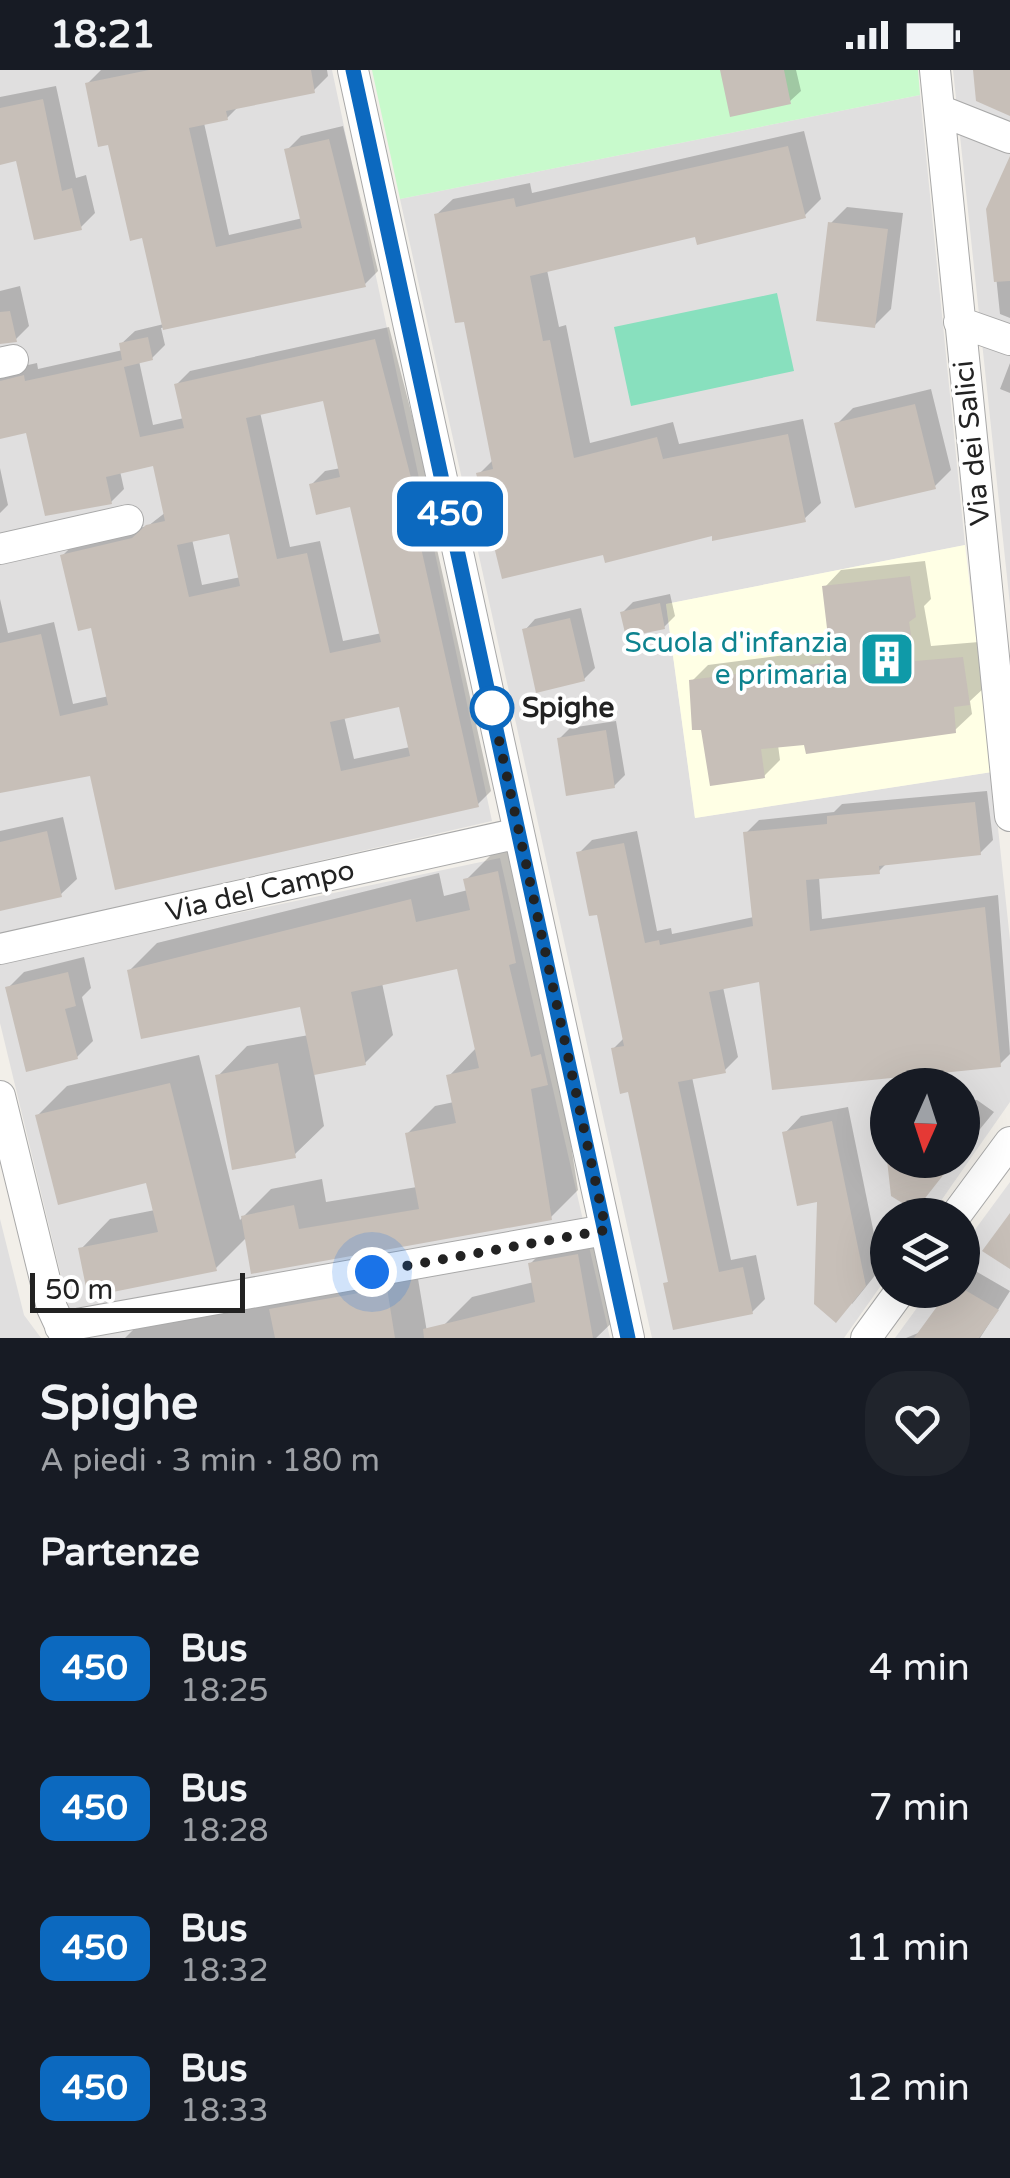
<!DOCTYPE html>
<html lang="it">
<meta charset="utf-8">
<style>
body{margin:0;font-family:"Varela Round",sans-serif;background:#20242c;color:#f1f3f6;height:100vh;display:flex;flex-direction:column;font-size:38px;white-space:nowrap}
*{box-sizing:border-box;margin:0}
p{font-size:32px;color:#9ea1a6}
.icon{flex:none;width:55px;height:55px;fill:none;stroke:currentColor;stroke-width:2;stroke-linecap:round;stroke-linejoin:round}
.map{position:relative;height:1268px;overflow:hidden}
.panel{display:flex;flex-direction:column;background:#171b24;flex:1}
.panel>*{flex:none}
.badge{padding:0 20px;border-radius:15px;font-size:35px;line-height:65px}
.needle{width:65px;rotate:183deg}
.buttons{position:absolute;left:870px;top:998px;display:grid;gap:20px}
.buttons a{display:grid;place-items:center;width:110px;height:110px;border-radius:50%;background:#171b24;box-shadow:0 10px 40px #0002;font-size:50px}
.scale{position:absolute;left:30px;bottom:25px;width:215px;box-sizing:border-box;padding-left:10px;border:5px solid #222;border-top:0;font-size:28px;line-height:35px;white-space:nowrap;color:#222;-webkit-text-stroke:8px #fff;paint-order:stroke}
.you{position:absolute;width:50px;height:50px;margin:-25px;border:8px solid #fff;border-radius:50%;background:#1a73e8;box-shadow:0 0 0 15px #1a73e833}
.map>.badge{position:absolute;translate:-50% -50%;box-shadow:0 0 0 5px #fff}
h2{padding:0 40px;font-size:38px;line-height:90px}
.round{display:grid;place-items:center;flex:none;width:105px;height:105px;border-radius:40px;background:#20242c}
.headline{display:flex;align-items:center;justify-content:space-between;height:170px;padding:0 40px}
h1{font-size:48px;font-weight:700;line-height:75px}
ul{padding:0;list-style:none}
li{display:flex;align-items:center;gap:30px;height:140px;padding:0 40px}
li div{flex:1}
li b{display:block;font-size:38px}
li em{font-style:normal}
li .badge{min-width:110px;font-weight:700;text-align:center}
.status{display:flex;justify-content:space-between;align-items:center;height:70px;padding:0 50px;background:#171b24;direction:ltr}
.status svg{height:28px;fill:currentColor}
.map>svg:first-child{display:block}
</style>
<div class="status"><b>18:21</b><svg viewBox="0 0 49 12"><path d="M0 12V9h3v3zM5 12V6h3v6zM10 12V3h3v9zM15 12V0h3v12zM26 1h20v11H26zM47 4h2v5h-2z"/></svg></div>
<div class="map">
<svg width="1010" height="1268" viewBox="0 0 1010 1268">
<rect width="100%" height="100%" fill="#f2efe9"/>
<path fill="#e0dfdf" fill-rule="evenodd" d="M0,0H332L492,751L0,864Z
M953,0H1010V535Z
M920,25L965,475L666,534L695,748L992,702L1010,870V1032L931,1145H888L887,1207L844,1268H652L400,129ZM888,1015H962V1090H888Z
M500,788L610,1268H85L70,1243L0,953V893Z
M1010,1112V1268H895L930,1220H962L963,1176Z
M0,1149L24,1245L41,1268H0Z"/>
<path fill="#ffffe5" d="M965,475L992,702L695,748L666,534Z"/>
<path fill="#c8facc" d="M372,0H918L920,25L400,129Z"/>
<path fill="#88e0be" d="M777,223L794,301L631,336L614,257Z"/>
<path fill="#0003" fill-rule="evenodd" d="M101,0H327L328,6L314,20L240,35L227,48L204,53L229,165L303,148L287,80L301,66L343,56L378,201L364,215L161,258L165,275L152,288L139,291L153,355L184,348L177,314L190,301L389,257L428,407L422,412L491,721L478,734L92,703L0,721V529L8,563L54,552L73,634L109,626L93,555L63,485L76,472L148,456L166,442L155,393L120,401L124,419L111,432L47,444L27,360L0,366V292L10,299L37,293L38,299L123,280L121,274L135,261L164,254L144,165L87,14ZM325,328L341,398L325,401L312,414L352,434L382,563L343,571L320,471L290,477L260,342ZM231,461L241,507L202,515L192,469ZM401,634L410,677L354,689L344,646Z
M723,0H796L801,21L790,31Z
M56,16L76,108L86,105L95,143L80,158L18,88L0,92V27Z
M804,61L821,129L805,145L697,164L547,200L559,257L566,255L590,373L673,352L679,374L803,349L821,433L804,449L605,482L479,404L494,389L466,249L436,145L453,129L530,113L532,123Z
M1010,89V248L1000,244L989,139Z
M847,137L903,143L891,239L874,256L831,153Z
M20,216L29,256L15,270L0,272V221Z
M1010,293V323L1000,319Z
M931,319L951,400L935,416L837,354L853,338Z
M0,398L8,435L0,443Z
M925,491L931,529L924,536L931,576L979,572L985,617L970,631L972,644L955,660L778,675L780,690L764,706L692,611L708,595L832,579L825,517L841,500Z
M670,524L675,546L664,557L623,542L633,532Z
M581,538L595,598L584,609L525,560L535,549Z
M616,651L625,705L614,716L559,669L570,658Z
M987,721L993,770L980,783L887,793L879,801L819,807L822,849L998,825L1010,984L1000,994L761,909L723,917L738,987L725,1000L692,1007L731,1190L756,1185L765,1229L752,1242L666,1214L670,1210L630,1020L613,979L625,967L599,842L579,783L592,770L637,761L657,861L671,858L672,864L754,847L746,763L759,750L834,742L842,734Z
M63,747L77,809L60,825L0,839V761Z
M525,775L578,1120L550,1148L247,1167L216,1198L81,1179L110,1149L155,1140L148,1110L38,1045L67,1016L199,985L240,1150L271,1119L322,1109L326,1132L417,1117L408,1063L435,1036L454,1032L449,1006L477,977L459,896L382,913L393,965L365,993L314,1003L324,1056L294,1085L218,1006L247,976L309,965L302,934L129,901L157,873L439,803L444,826L468,820L466,810L494,782Z
M84,887L91,918L82,927L93,971L77,987L8,918L24,902Z
M962,1029L977,1030L994,1042L962,1081Z
M848,1037L881,1198L852,1234L819,1129L785,1063L801,1046Z
M606,1156L622,1243L596,1268H446L443,1256L472,1227L534,1212L530,1194L559,1165Z
M415,1191L428,1268H125L152,1241Z
M972,1199L1010,1221L980,1268H906L923,1261L952,1220H962V1208Z"/>
<path fill="#c7bfb8" fill-rule="evenodd" d="M149,0H311L315,23L226,41L228,50L189,58L216,177L302,158L284,79L329,69L366,217L163,260L142,168L130,171L108,75L98,77L85,13Z
M720,0H784L791,34L730,47Z
M973,0H1010V46L976,31Z
M43,29L62,121L72,118L82,160L34,170L16,91L0,95V38Z
M788,76L806,148L697,175L695,167L530,206L543,271L550,270L574,388L657,367L663,389L788,364L806,452L712,471V466L605,493L603,485L502,509L476,403L493,399L464,252L455,253L434,144L514,128L516,137Z
M1010,86V211L994,212L986,139Z
M828,152L888,159L875,258L816,251Z
M10,241L17,272L0,274V242Z
M148,267L153,290L124,297L140,367L184,358L174,314L375,269L415,423L409,424L479,737L115,820L90,706L0,723V573L41,564L60,646L108,635L91,558L78,561L60,485L132,468L146,455L165,451L153,396L106,407L112,434L45,446L26,363L0,369V311L24,305L25,311L122,290L119,273ZM323,331L340,407L309,414L316,445L350,437L381,572L330,583L307,483L277,489L246,348ZM229,464L240,516L189,527L177,475ZM399,637L410,686L341,701L330,652Z
M915,334L936,419L855,438L834,353Z
M910,506L916,547L909,552L915,591L963,587L970,635L954,637L956,663L806,684L804,675L761,679L765,708L710,716L701,660H692L689,610L831,592L822,516Z
M660,533L665,559L626,567L620,542Z
M570,548L585,611L536,623L522,559Z
M606,660L615,718L566,726L557,668Z
M975,732L981,785L879,796L880,804L806,810L810,861L985,837L1001,997L772,1020L759,912L709,922L726,1003L678,1012L719,1202L743,1197L753,1244L673,1260L663,1213L668,1212L628,1022L620,1024L611,978L624,976L597,845L589,846L576,782L624,773L645,873L659,870L660,875L753,856L743,762L827,754V746Z
M47,761L62,827L0,841V772Z
M498,801L516,893L509,895L531,987L541,984L548,1015L531,1019L552,1150L251,1204L241,1146L294,1135L299,1159L419,1139L405,1063L456,1053L446,1005L479,998L457,899L351,922L366,995L314,1005L300,937L141,969L127,900L411,829L416,852L470,840L463,809Z
M68,902L76,936L65,939L78,989L26,1002L5,917Z
M278,993L296,1088L232,1100L215,1005Z
M170,1013L217,1201L88,1227L78,1178L158,1162L146,1113L58,1135L35,1045Z
M832,1051L866,1216L836,1253L814,1234L817,1132L797,1136L782,1062Z
M887,1090H955L915,1141L891,1126Z
M1010,1143V1199L982,1181Z
M578,1184L593,1268H424L423,1259L535,1232L528,1193Z
M387,1218L395,1268H275L269,1239Z
M949,1220H965L999,1240L979,1268H914Z"/>
<g fill="none" stroke-linecap="round" stroke-linejoin="round">
<g stroke="#a9a9a9" stroke-width="32">
<path id="street" d="M353,0L629,1268
M935,0L1010,746
M939,40L1010,68
M959,252L1010,270
M0,293L13,290
M0,479L128,450
M0,879L519,763
M0,1026L52,1238L66,1268
M956,1145L1010,1072
M60,1257L605,1160
M866,1268L901,1220"/>
</g>
<use href="#street" stroke="#fff" stroke-width="30"/>
</g>
<g fill="none" stroke-linecap="round" stroke-linejoin="round">
<g stroke="#fff" stroke-width="22">
<path id="line" d="M353,0L628,1268"/>
</g>
<use href="#line" stroke="#0c69bf" stroke-width="15"/>
<path stroke="#222" stroke-width="10" stroke-dasharray="0 18" d="M372,1202L606,1160L492,638"/>
</g>
<defs>
<g id="building-square" transform="scale(2.875)"><rect x="-9" y="-9" width="18" height="18" rx="4" fill="#0f9aa8" stroke="#fff"/><path d="M-4-6H4V6H1V3H-1V6H-4ZM-2.5-4.3h1.7v1.8h-1.7ZM.8-4.3h1.7v1.8H.8ZM-2.5-1h1.7V.8h-1.7ZM.8-1h1.7V.8H.8Z" fill="#fff"/></g>
</defs>
<g fill-rule="evenodd">
<use href="#building-square" x="887" y="589"/>
</g>
<circle fill="#fff" stroke="#0c69bf" stroke-width="5" cx="492" cy="638" r="20"/>
<g text-anchor="middle" dominant-baseline="central" stroke-width="8" stroke-linejoin="round" paint-order="stroke">
<g font-size="28" fill="#222" stroke="#fff">
<text transform="translate(972 373) rotate(-96)">Via dei Salici</text>
<text transform="translate(260 821) rotate(-13)">Via del Campo</text>
</g>
<g font-size="28" fill="#0d838f" stroke="#fff" text-anchor="end">
<text x="848" y="573">Scuola d'infanzia<tspan x="848" dy="32">e primaria</tspan></text>
</g>
<g font-size="28" font-weight="bold" fill="#222" stroke="#fff" text-anchor="start">
<text x="522" y="638">Spighe</text>
</g>
</g>
</svg>
<div class="buttons">
<a><svg class="needle" viewBox="-14 -14 28 28"><path d="M0-13l5 13h-10z" fill="#e53935"/><path d="M0 13l5-13h-10z" fill="#9ea1a6"/></svg></a>
<a><svg class="icon" aria-label="layers" viewBox="0 0 24 24"><path d="M12 4l9 5-9 5-9-5zM3 14l9 5 9-5"/></svg></a>
</div>
<div class="scale">50 m</div>
<div class="you" style="left:372px;top:1202px"></div>
<b class="badge" style="left:450px;top:444px;background:#0c69bf;color:#fff">450</b>
</div>
<section class="panel">
<div class="headline"><div><h1>Spighe</h1><p>A piedi · 3 min · 180 m</p></div><a class="round"><svg class="icon" aria-label="heart" viewBox="0 0 24 24"><path d="M12 20l-8-8c-3-5 5-10 8-4 3-6 11-1 8 4z"/></svg></a></div>
<h2>Partenze</h2>
<ul>
<li><span class="badge" style="background:#0c69bf;color:#fff">450</span><div><b>Bus</b><p>18:25</p></div><em>4 min</em></li>
<li><span class="badge" style="background:#0c69bf;color:#fff">450</span><div><b>Bus</b><p>18:28</p></div><em>7 min</em></li>
<li><span class="badge" style="background:#0c69bf;color:#fff">450</span><div><b>Bus</b><p>18:32</p></div><em>11 min</em></li>
<li><span class="badge" style="background:#0c69bf;color:#fff">450</span><div><b>Bus</b><p>18:33</p></div><em>12 min</em></li>
</ul>
</section>
